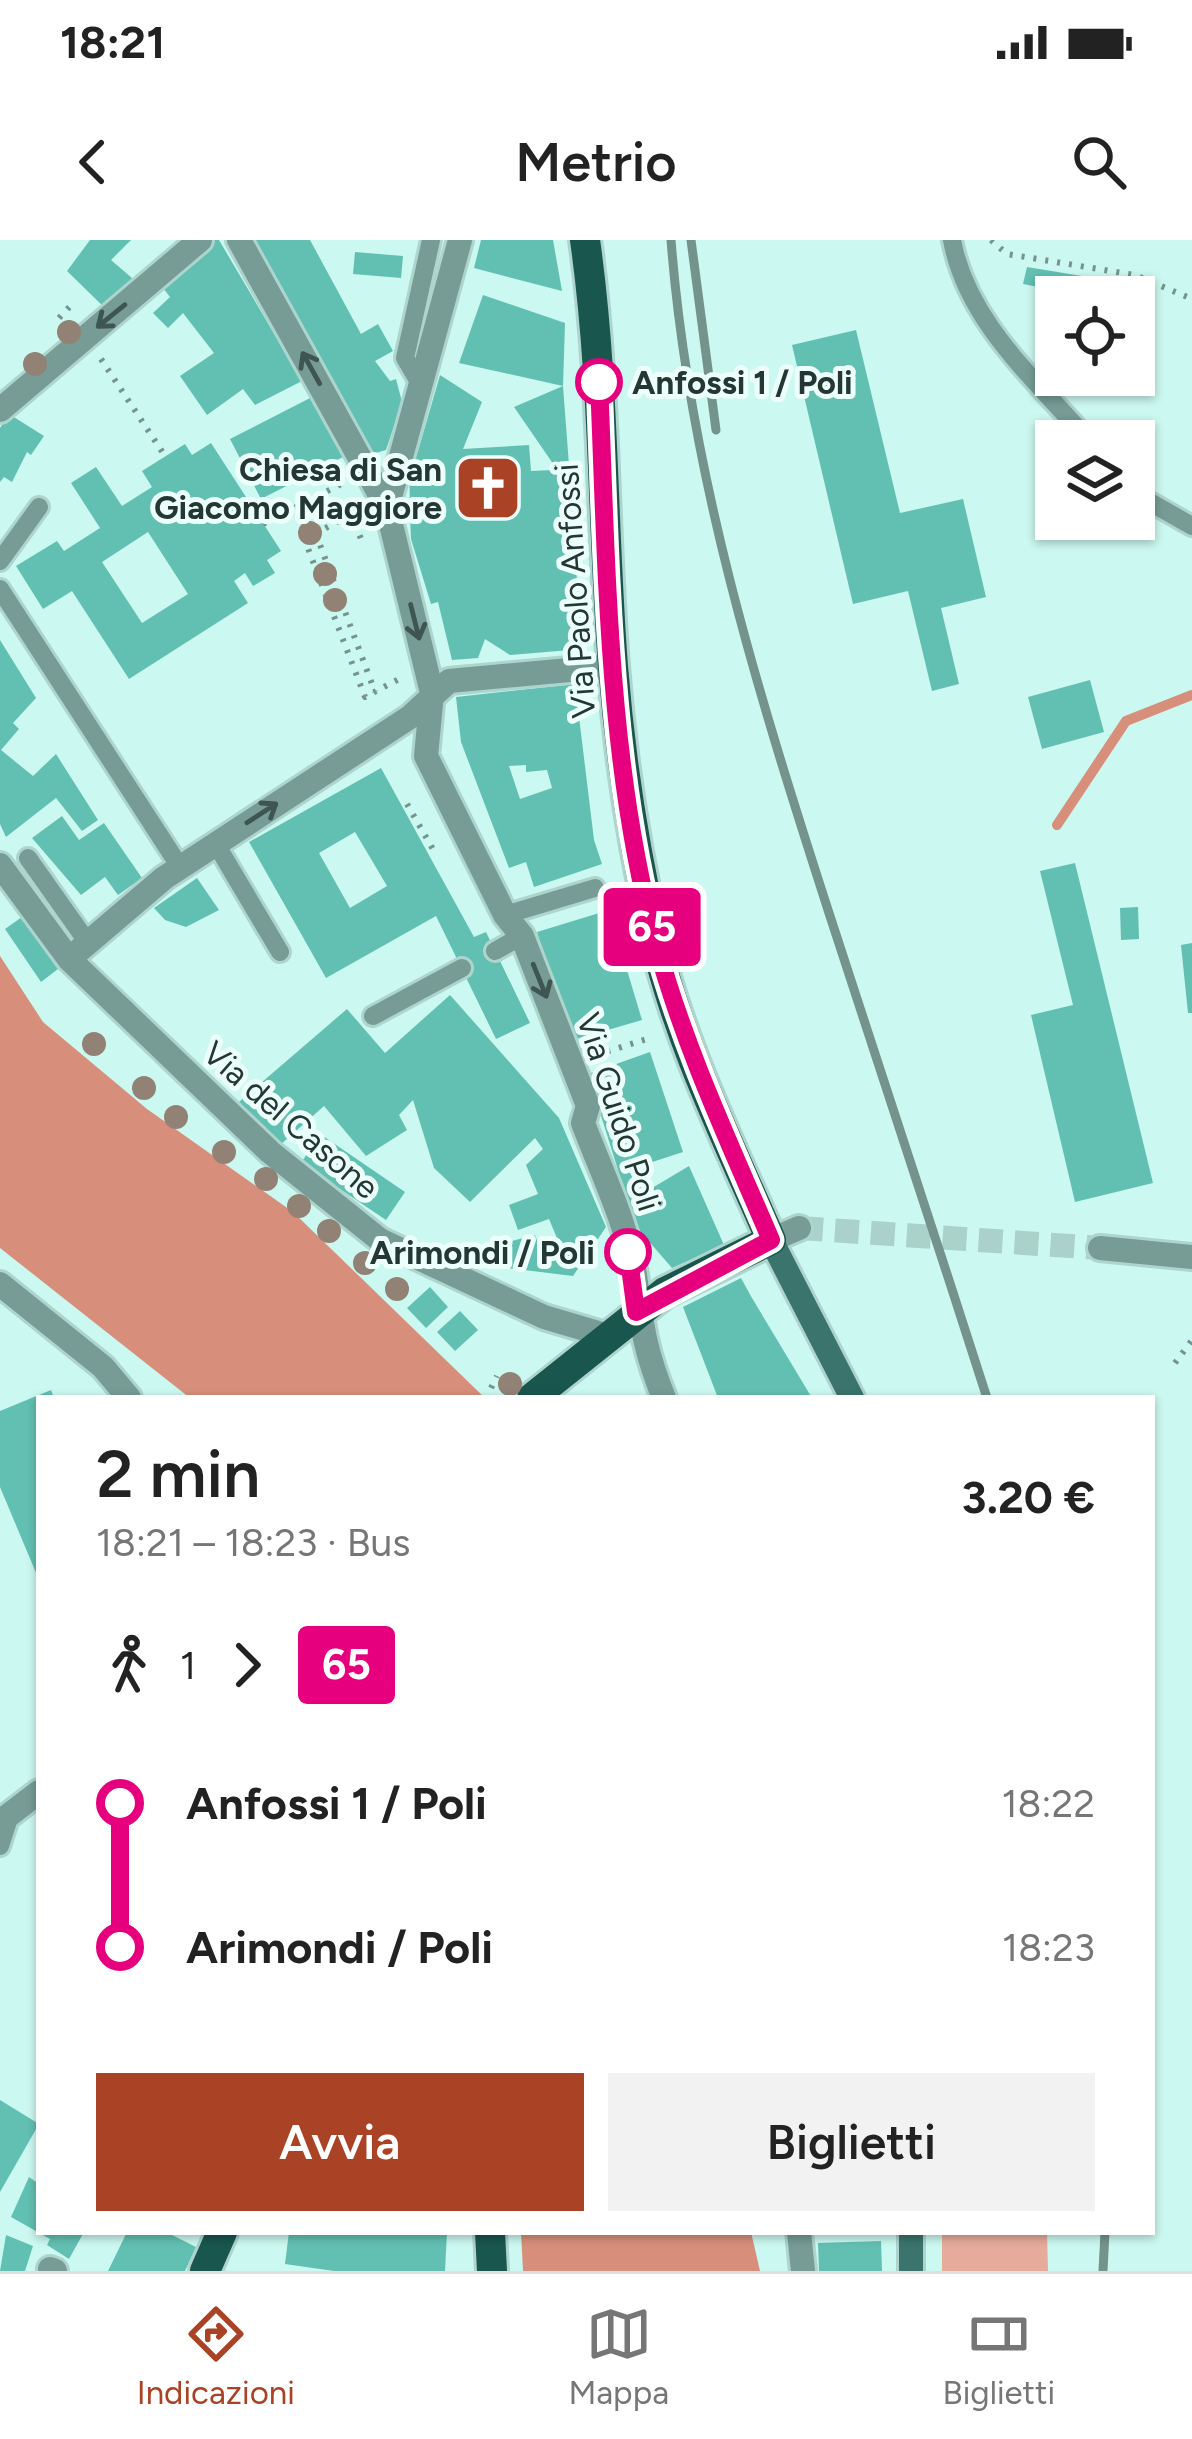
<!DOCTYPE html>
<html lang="it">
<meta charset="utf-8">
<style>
body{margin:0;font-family:Figtree,sans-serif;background:#f2f2f2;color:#222;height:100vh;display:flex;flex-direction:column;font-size:45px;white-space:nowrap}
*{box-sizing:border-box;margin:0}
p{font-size:39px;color:#767676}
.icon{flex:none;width:66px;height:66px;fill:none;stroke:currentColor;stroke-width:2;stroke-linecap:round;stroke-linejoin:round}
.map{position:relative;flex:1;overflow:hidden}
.details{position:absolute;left:36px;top:1155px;width:1119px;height:840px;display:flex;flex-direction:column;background:#fff;border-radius:0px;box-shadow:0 3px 9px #0004}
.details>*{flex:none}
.badge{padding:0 24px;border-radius:9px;font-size:42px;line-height:78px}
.tools{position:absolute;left:1035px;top:36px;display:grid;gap:24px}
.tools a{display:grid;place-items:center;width:120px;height:120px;border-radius:0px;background:#fff;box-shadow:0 3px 9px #0004;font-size:60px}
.map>.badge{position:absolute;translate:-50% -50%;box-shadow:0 0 0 6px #fff}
.legs{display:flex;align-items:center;gap:18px;height:132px;padding:0 60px;font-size:39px}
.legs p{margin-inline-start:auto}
.summary{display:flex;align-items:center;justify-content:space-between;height:204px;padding:0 60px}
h1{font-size:66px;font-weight:600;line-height:90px}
.action{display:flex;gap:24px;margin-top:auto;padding:24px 60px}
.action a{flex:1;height:138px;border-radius:0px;background:#aa4225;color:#fff;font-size:48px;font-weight:600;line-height:138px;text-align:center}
.action a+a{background:#f2f2f2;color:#222}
ul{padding:0 60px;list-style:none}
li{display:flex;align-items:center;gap:42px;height:144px;font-size:45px}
li i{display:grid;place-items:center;width:18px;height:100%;margin:0 15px;background:currentColor}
li i::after{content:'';width:30px;height:30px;margin:-15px;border:9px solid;border-radius:50%;background:#fff}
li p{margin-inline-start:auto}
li:first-child i{background:linear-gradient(#0000 50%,currentColor 0)}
li:last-child i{background:linear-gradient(currentColor 50%,#0000 0)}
.status{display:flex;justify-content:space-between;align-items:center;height:84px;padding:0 60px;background:#fff;direction:ltr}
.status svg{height:33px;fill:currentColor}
header{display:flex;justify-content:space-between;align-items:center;height:156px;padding:0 60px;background:#fff;font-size:54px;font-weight:600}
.dock{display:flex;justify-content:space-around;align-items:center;height:168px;border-top:3px solid #e0e0e0;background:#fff;font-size:33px;color:#767676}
.dock a{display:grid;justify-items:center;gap:6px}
.dock .on{color:#aa4225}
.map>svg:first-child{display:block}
</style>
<div class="status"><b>18:21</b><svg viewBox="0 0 49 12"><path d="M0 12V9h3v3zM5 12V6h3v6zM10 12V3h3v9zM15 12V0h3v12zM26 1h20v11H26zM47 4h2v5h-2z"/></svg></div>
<header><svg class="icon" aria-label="back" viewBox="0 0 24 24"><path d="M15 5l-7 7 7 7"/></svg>Metrio<svg class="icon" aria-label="search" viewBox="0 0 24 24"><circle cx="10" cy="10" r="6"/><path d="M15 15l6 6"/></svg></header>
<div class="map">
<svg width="1192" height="2031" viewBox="0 0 1192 2031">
<rect width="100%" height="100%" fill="#cbf8f0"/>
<path fill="#e6ab9b" d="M942,1992H1047L1048,2031H942Z"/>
<path fill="#d78f7b" d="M0,716L43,782L147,869L293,972L485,1158H190L0,1008Z
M521,1992H751L760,2031H523Z"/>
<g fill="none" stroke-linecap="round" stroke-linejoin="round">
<path stroke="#d78f7b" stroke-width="10" d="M1057,585L1126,481L1192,455"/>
</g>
<path fill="#62c0b2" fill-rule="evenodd" d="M90,0H131L111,20L139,44L110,73L67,31Z
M210,0H219L302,141L255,165L243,149L207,175L180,136L214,113L183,73L168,88L153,73L170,57L160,44Z
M247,0H310L361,94L378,84L393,111L375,121L390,141L396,139L402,162L386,210L365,216Z
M481,0H553L562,51L474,28Z
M355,12L403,16L401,38L353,34Z
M1027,27L1100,39L1124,45L1120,57L1039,54V47L1023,44Z
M483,55L565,83L563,146L459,123Z
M856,90L900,273L963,259L986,357L941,368L959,444L932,451L908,351L853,364L792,105Z
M440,135L482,162L463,209L529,205L531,231L552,230L566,243L564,262L571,260L582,409L510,415L485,399L478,418L452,420L438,362L431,364L411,299L410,275L409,211H418Z
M563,146L569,225L556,228L514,167Z
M312,157L343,217L261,259L230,199Z
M9,174L44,196L31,215L27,212L12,242L4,237L0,242V188Z
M211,203L281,311L267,320L275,333L253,346L245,333L234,341L248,363L129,439L72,351L43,369L16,326L57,301L64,311L100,288L71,243L96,227L122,266L152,247L142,231L185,204L192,215ZM148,292L188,354L142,383L102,322Z
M0,400L36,458L13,483L19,489L1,510L33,536L56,514L98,580L82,591L56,558L6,597L0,584Z
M1090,440L1104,492L1042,509L1028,457Z
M575,444L594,600L602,624L534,647L526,622L509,628L461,502L456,457ZM526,525V532L547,530L552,548L520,559L509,526Z
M381,528L474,697L486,692L530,783L496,799L436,676L326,738L249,602ZM355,592L387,646L350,668L319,613Z
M62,576L79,600L104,583L142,638L118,655L105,637L81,655L32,598Z
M1075,623L1153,943L1075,962L1031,775L1073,765L1040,631Z
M197,638L219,670L186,687L165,680L154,668Z
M1138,667L1139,699L1121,700L1120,668Z
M609,670L642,780L570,801L537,692Z
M22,677L58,729L41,742L5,689Z
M1192,703V773H1188L1181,705Z
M450,755L559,878L606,987L573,1036L508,1028L500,1004L535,995L543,1016L562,1010L549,979L518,990L509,965L538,954L526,925L543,909L535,898L470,962L434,928L413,860L399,875L407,890L366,916L324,866L279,906L232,868L347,769L385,813Z
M650,812L683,912L640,926L647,951L689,926L724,1005L672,1028L640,991L628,962L588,834Z
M320,894L405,952L386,980L301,923Z
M741,1038L752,1058L812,1158H718L683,1067Z
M430,1047L448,1067L426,1088L407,1068Z
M460,1071L478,1090L455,1111L437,1092Z
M51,1150L54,1158H39V1340L0,1247V1171Z
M0,1860L39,1884L0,1952Z
M29,1937L39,1944V1992H84L69,2019L47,2005L50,1999L11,1977Z
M127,1992H166L196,2007L185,2031H108Z
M289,1992H447L445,2031H334L285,2024Z
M6,1995L33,2006L25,2031H0Z
M881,2001L882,2031H819L818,2003Z"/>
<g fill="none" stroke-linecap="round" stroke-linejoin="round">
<path stroke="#aad1ca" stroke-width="24" stroke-dasharray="24 12" stroke-linecap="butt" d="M799,988L1100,1008"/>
<g stroke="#add5ce" stroke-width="24">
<path id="service" d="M952,0C967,82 1036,140 1089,201
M422,147L405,118L431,0
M1134,253L1192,286
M0,321L39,267
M0,349L180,627
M216,604L280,712
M28,618L88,703
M505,675L595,648
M495,711L522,696
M373,776L462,728
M0,1606L10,1575"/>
</g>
<g stroke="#add5ce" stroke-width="30">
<path id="pedestrian" d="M239,0L367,231
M0,170L200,0"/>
</g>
<g stroke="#add5ce" stroke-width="30">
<path id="minor" d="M460,0L387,268L432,453L426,516L505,675L522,696L588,866L583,883C602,934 629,987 636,1042C642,1088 646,1114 664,1158
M367,231L387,268
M0,625L69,719L270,912L380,1000L544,1077L605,1095
M69,719L164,638L410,477L449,441L613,426
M0,1582L39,1552
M799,1992L803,2031
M50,2029L55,2031"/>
</g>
<g stroke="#add5ce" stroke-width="30">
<path id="tertiary" d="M771,1000L799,988
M1100,1008L1192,1017
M0,1044L103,1127L129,1158"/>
</g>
<g stroke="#add5ce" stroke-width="30">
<path id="secondary" d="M771,1000L852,1158
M911,1992V2031"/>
</g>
<g stroke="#add5ce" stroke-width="36">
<path id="primary" d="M532,1158L665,1052L771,1000C728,901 678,801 654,695C634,607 620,516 613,426C602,284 605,141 585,0
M490,1992L492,2031
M205,2031L222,1992"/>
</g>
<path stroke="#75948e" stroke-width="6" stroke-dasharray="3 9" stroke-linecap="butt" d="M991,0L1007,14L1135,35L1192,59
M59,78L75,61
M101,119L165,216
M351,273L363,304
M263,284L345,242
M315,294L351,274
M316,294L375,452
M304,298L365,457L399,439
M407,564L434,611
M596,815L653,797
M1175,1123L1192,1100
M491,1148L497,1136"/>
<use href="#service" stroke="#779c95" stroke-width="18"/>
<use href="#pedestrian" stroke="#779c95" stroke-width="24"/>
<use href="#minor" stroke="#779c95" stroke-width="24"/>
<use href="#tertiary" stroke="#779c95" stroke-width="24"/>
<use href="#secondary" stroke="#3a746c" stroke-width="24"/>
<use href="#primary" stroke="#18564e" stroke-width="30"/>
<path stroke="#74938d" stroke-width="9" d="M671,0C689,232 758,453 829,673C882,834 935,996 987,1158
M691,0L716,190
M1103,2031L1105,1992"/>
</g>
<g fill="#918275">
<circle cx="69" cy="92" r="12"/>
<circle cx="35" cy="124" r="12"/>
<circle cx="310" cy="293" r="12"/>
<circle cx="325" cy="334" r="12"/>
<circle cx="335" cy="360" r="12"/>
<circle cx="94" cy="804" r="12"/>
<circle cx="144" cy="848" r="12"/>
<circle cx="176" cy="877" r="12"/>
<circle cx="224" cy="912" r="12"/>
<circle cx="266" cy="939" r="12"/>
<circle cx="299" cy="966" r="12"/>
<circle cx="329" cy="991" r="12"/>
<circle cx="365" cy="1023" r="12"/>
<circle cx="397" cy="1049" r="12"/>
<circle cx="510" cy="1144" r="12"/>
</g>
<defs><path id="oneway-shaft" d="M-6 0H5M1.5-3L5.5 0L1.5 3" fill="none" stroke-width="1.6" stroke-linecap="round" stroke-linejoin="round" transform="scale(3)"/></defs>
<g stroke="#3e5551">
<use href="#oneway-shaft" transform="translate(111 76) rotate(141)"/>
<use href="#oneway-shaft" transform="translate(311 128) rotate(-119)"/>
<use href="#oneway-shaft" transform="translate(415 382) rotate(76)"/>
<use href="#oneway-shaft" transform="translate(262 573) rotate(-33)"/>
<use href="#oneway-shaft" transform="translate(540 741) rotate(68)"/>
</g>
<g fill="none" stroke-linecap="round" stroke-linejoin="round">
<g stroke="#fff" stroke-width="27">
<path id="line-1" d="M599,142C607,328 607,522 656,703C684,806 729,902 771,1000L636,1072L628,1012"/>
</g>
<use href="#line-1" stroke="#e6007e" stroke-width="18"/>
</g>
<defs>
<g id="church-square" transform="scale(3.45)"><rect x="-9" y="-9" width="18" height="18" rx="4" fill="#aa4225" stroke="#edfffb"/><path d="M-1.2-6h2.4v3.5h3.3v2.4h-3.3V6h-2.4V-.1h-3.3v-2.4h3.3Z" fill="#fff"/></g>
</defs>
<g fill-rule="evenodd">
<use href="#church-square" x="488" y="248"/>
</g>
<g fill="#fff" stroke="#e6007e" stroke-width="6">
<circle cx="599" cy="142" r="21"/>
<circle cx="628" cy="1012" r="21"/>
</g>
<g text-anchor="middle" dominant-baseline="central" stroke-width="10" stroke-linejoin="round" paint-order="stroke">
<g font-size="33" font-weight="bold" fill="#253734" stroke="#edfffb" text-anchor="start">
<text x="632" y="142">Anfossi 1 / Poli</text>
<text x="595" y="1012" text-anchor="end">Arimondi / Poli</text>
</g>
<g font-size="33" font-weight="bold" fill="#253734" stroke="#edfffb" text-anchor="end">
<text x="442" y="229">Chiesa di San<tspan x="442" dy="38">Giacomo Maggiore</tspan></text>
</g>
<g font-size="33" fill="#253734" stroke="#edfffb">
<text transform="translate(575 351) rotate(-94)">Via Paolo Anfossi</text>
<text transform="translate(619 872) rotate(72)">Via Guido Poli</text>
<text transform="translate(291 880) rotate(41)">Via del Casone</text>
</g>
</g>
</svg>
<div class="tools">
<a><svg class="icon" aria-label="locate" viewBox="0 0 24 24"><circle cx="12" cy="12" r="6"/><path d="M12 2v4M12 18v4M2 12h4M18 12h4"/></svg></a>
<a><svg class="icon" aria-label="layers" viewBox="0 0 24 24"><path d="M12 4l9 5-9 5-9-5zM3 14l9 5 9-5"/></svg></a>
</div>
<b class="badge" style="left:652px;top:687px;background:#e6007e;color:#fff">65</b>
<section class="details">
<div class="summary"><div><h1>2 min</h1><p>18:21 – 18:23 · Bus</p></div><b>3.20 €</b></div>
<div class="legs"><svg class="icon" aria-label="walk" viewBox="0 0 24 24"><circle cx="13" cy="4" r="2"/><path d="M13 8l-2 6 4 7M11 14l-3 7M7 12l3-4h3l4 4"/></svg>1<svg class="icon" aria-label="forward" viewBox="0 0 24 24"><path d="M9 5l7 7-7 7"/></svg><b class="badge" style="background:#e6007e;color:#fff">65</b></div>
<ul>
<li><i style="color:#e6007e"></i><b>Anfossi 1 / Poli</b><p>18:22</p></li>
<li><i style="color:#e6007e"></i><b>Arimondi / Poli</b><p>18:23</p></li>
</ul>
<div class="action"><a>Avvia</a><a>Biglietti</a></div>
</section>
</div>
<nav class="dock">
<a class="on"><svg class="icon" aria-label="directions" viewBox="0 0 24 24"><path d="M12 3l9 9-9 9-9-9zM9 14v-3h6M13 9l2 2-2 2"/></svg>Indicazioni</a>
<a><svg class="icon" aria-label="map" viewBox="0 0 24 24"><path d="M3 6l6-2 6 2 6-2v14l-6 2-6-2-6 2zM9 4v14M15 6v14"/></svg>Mappa</a>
<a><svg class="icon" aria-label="tickets" viewBox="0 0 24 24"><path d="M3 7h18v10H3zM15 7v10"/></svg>Biglietti</a>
</nav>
